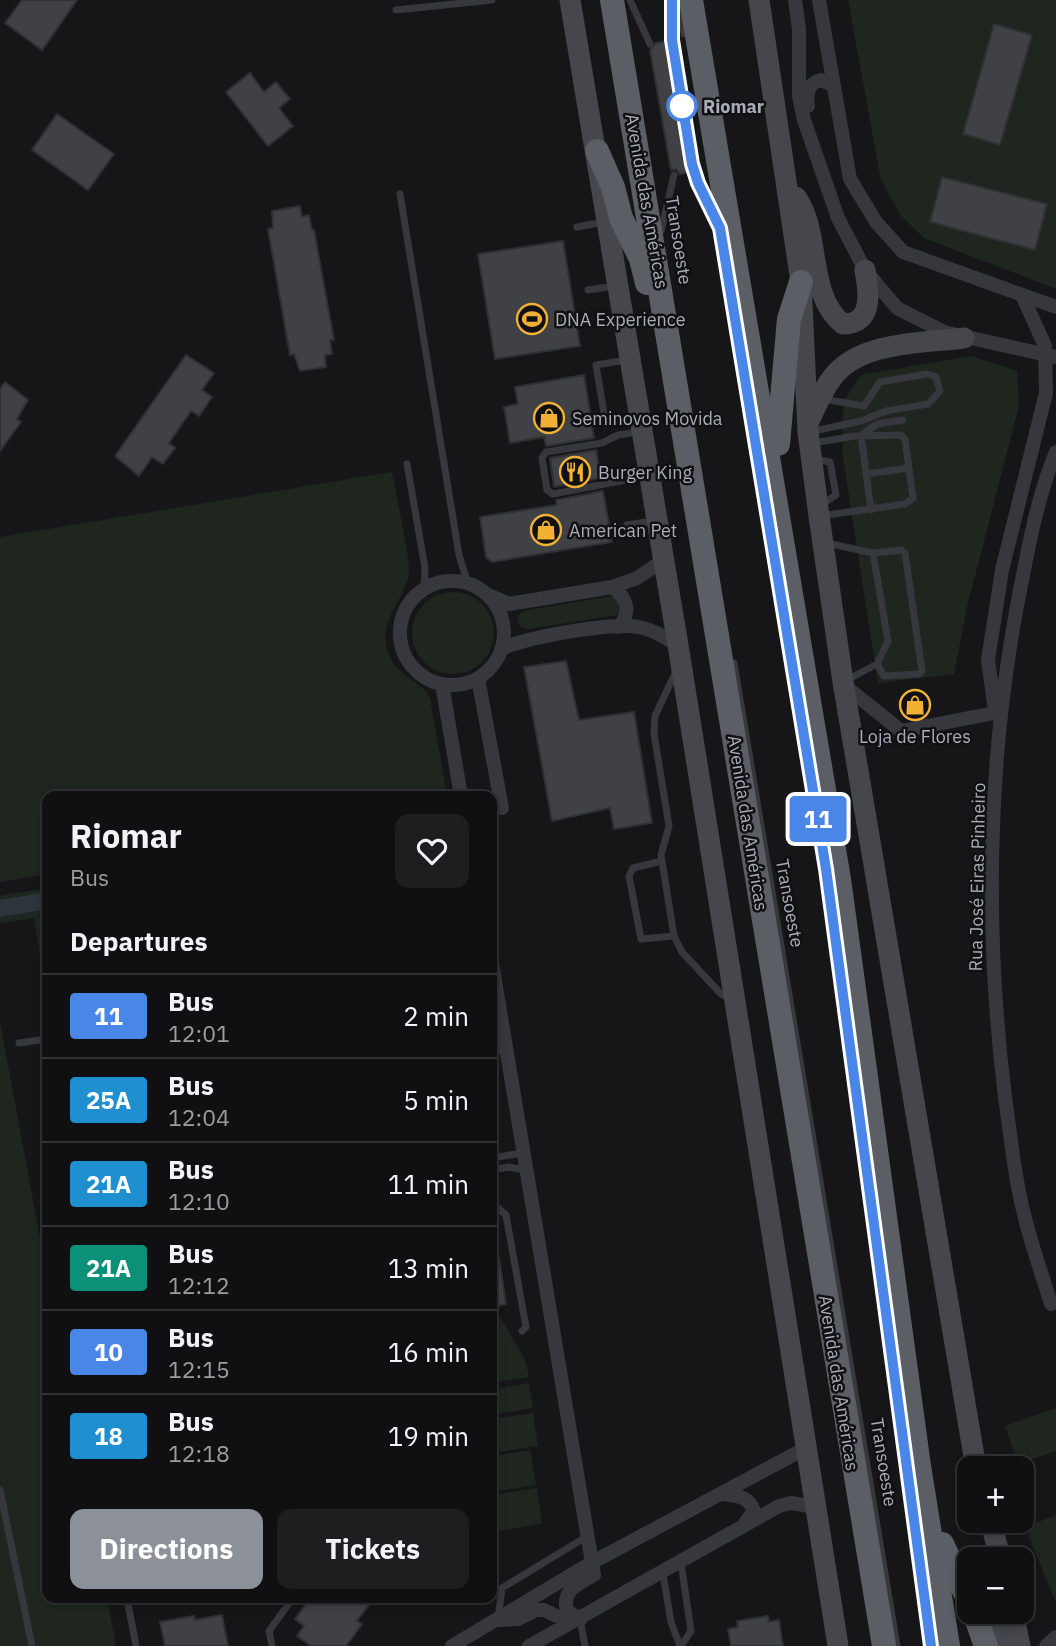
<!DOCTYPE html>
<meta charset="utf-8">
<style>
body{margin:0;font-family:"IBM Plex Sans",sans-serif;background:#1e1e20;color:#f1f3f6;height:100vh;display:flex;flex-direction:column;font-size:26px;white-space:nowrap}
*{box-sizing:border-box;margin:0}
p{font-size:23px;color:#9c9d9f}
.icon{flex:none;width:38px;height:38px;fill:none;stroke:currentColor;stroke-width:2;stroke-linecap:round;stroke-linejoin:round}
.map{position:relative;flex:1;overflow:hidden}
.side{position:absolute;left:42px;top:791px;width:455px;height:812px;display:flex;flex-direction:column;background:#101012;border-radius:14px;box-shadow:0 4px 10px #0003,0 0 0 2px #303032}
.side>*{flex:none}
.badge{padding:0 14px;border-radius:5px;font-size:24px;line-height:46px}
.controls{position:absolute;left:957px;top:1456px;display:grid;gap:14px}
.controls a{display:grid;place-items:center;width:77px;height:77px;border-radius:14px;background:#101012;box-shadow:0 4px 10px #0003,0 0 0 2px #303032;font-size:35px}
.map>.badge{position:absolute;translate:-50% -50%;box-shadow:0 0 0 4px #fff}
h2{padding:0 28px;font-size:26px;line-height:63px}
.round{display:grid;place-items:center;flex:none;width:74px;height:74px;border-radius:14px;background:#1e1e20}
.headline{display:flex;align-items:center;justify-content:space-between;height:119px;padding:0 28px}
h1{font-size:33px;font-weight:700;line-height:52px}
.button{display:flex;gap:14px;margin-top:auto;padding:14px 28px}
.button a{flex:1;height:80px;border-radius:14px;background:#8c9099;color:#fff;font-size:28px;font-weight:700;line-height:80px;text-align:center}
.button a+a{background:#1e1e20;color:#f1f3f6}
ul{padding:0;list-style:none}
li{display:flex;align-items:center;gap:21px;height:84px;padding:0 28px;border-top:2px solid #303032}
li div{flex:1}
li b{display:block;font-size:26px}
li em{font-style:normal}
li .badge{min-width:77px;font-weight:700;text-align:center}
.map>svg:first-child{display:block}
</style>
<div class="map">
<svg width="1056" height="1646" viewBox="0 0 1056 1646">
<rect width="100%" height="100%" fill="#161618"/>
<path fill="#1e261f" d="M848,0H1056V289L924,238L901,216L881,180Z
M971,356L1017,371L1019,406L967,607L954,674L878,683L842,451L843,402L861,375Z
M392,472C395,490 411,562 409,574C404,600 382,616 386,645C391,676 423,680 430,698L447,796H47V874L0,882V537Z
M412 633a41 41 0 1 1 82 0a41 41 0 1 1-82 0Z
M613,596L619,598L622,610L617,615L528,629L521,627L517,621L519,614L527,610Z
M47,888V1001L34,918L0,923V896Z
M0,1022L47,1276V1598H107L116,1646H0Z
M497,1312L525,1359L529,1377L492,1383V1313Z
M529,1383L533,1408L492,1415V1389Z
M1056,1408V1451L1018,1464L1005,1426Z
M533,1413L538,1446L492,1453V1419Z
M530,1450L536,1485L492,1492V1456Z
M537,1488L542,1524L492,1532V1495Z
M1056,1515V1603L1025,1527Z"/>
<path fill="#2c353c" d="M47,892V909L0,917V900Z"/>
<path fill="#404145" stroke="#303034" stroke-width="2" d="M22,0H77L42,50L5,23Z
M994,24L1032,35L1000,145L963,134Z
M666,41L673,46L693,166L687,173L680,174L676,169L671,170L650,50L656,43Z
M250,73L264,92L276,82L290,99L279,108L293,126L268,146L226,92Z
M57,114L114,154L88,190L32,150Z
M942,177L1047,204L1035,250L930,222Z
M300,206L302,217L309,215L312,230H314L334,340H330L332,354L325,355L326,367L300,371L294,354L290,355L268,229L273,228L272,211Z
M563,241L580,346L495,359L478,254Z
M186,355L214,373L202,390L212,397L199,416L191,411L169,443L175,448L163,464L152,457L139,476L115,456Z
M584,375L594,438L546,446L544,437L510,443L504,407L518,404L515,387Z
M5,382L28,400L17,419L21,422L0,451V389Z
M596,450L601,478L554,487L550,458Z
M603,491L612,542L492,562L486,557L480,517L557,505L556,500Z
M566,661L579,720L634,712L652,823L614,829L610,808L552,821L524,667Z
M499,1258L506,1304L492,1307V1259Z
M310,1598H374L357,1621L362,1624L346,1646H311L297,1636L304,1626L295,1619Z
M222,1615L228,1646H165L160,1622L194,1616L195,1620Z
M768,1616L769,1622L779,1620L783,1646H731L728,1629L738,1627L737,1621Z"/>
<g fill="none" stroke-linecap="round" stroke-linejoin="round">
<path stroke="#37383d" stroke-width="7" d="M630,0L650,44
M678,0L684,34
M396,10L492,0
M672,40V0
M693,172L718,224
M400,194L459,555L468,584
M577,227L604,222
M661,231L674,175
M588,290L615,286
M605,419L596,365L626,360
M638,432L618,435L602,443L546,452L542,458L547,490L553,494L646,476
M809,432L861,421L886,411L928,404L940,391L936,377L927,374L880,382L864,406L823,399
M813,443L855,436L901,435L905,439L913,498L905,504L820,516
M815,459L830,462L836,495L821,505
M407,464L425,568L424,590
M866,474L909,468
M871,510L861,435L877,424L903,420
M627,525L653,521
M827,543L873,553L888,641L877,664L845,681
M873,553L901,550L905,553L922,671L919,674L884,676L877,664
M734,663L897,1646
M677,669L655,716L654,734L669,826L661,855L674,936L682,952L721,994L732,999
M662,861L633,868L629,876L641,939L674,936
M19,1043L47,1039
M492,1047L506,1053
M492,1158L522,1153
M492,1170L509,1167L525,1170
M492,1203L506,1215L526,1327L522,1331
M885,1307L931,1646
M0,1490L32,1646
M663,1574L671,1622L680,1646
M127,1598L136,1646
M498,1618L502,1588L586,1537
M580,1620L585,1646
M272,1646L269,1631L293,1598
M681,1646L691,1631L681,1563"/>
<path stroke="#37383d" stroke-width="14" d="M795,0L799,29V96L804,120L838,218L865,270L897,308L944,332L1056,357
M819,0L850,179L876,222L903,252L1056,307
M808,106C806,94 808,83 821,80L834,86
M400 633a52 52 0 1 1 104 0a52 52 0 1 1-104 0Z
M612,587C628,598 631,612 619,627
M488,595L509,604L612,587L637,578L664,560
M501,649C528,637 610,622 639,627C654,630 666,638 678,645
M478,678L502,808
M442,684L461,796
M844,685L901,731L1000,712
M995,711L988,660L1002,570L1046,393L1045,346L1022,295
M492,963L594,1575C580,1583 561,1590 567,1610L580,1620
M1051,1304C1043,1277 1033,1250 1026,1222C1015,1182 1011,1138 1005,1097C985,935 987,766 1017,606C1027,555 1036,500 1056,452
M722,1494C736,1496 748,1495 754,1511L745,1523
M498,1620L518,1619L536,1610H544L563,1619L579,1620
M452,1646L591,1563L806,1448
M529,1646L779,1506L791,1503L815,1507
M1046,1646L1056,1637"/>
<path stroke="#45474d" stroke-width="21" d="M570,0L678,645L838,1646
M759,0L801,282L808,432L819,516L843,682L976,1468
M796,197C822,234 806,295 843,324C874,324 869,292 865,270
M809,421C816,407 822,391 832,378C859,341 924,343 964,338
M990,1521L1001,1559
M997,1612L1002,1646
M1013,1612L1020,1646"/>
<path stroke="#5b5e65" stroke-width="24" d="M612,0L884,1646
M691,0L839,879L919,1466L948,1646
M597,151L613,187L621,218L641,259L647,283
M778,444L789,319L801,282
M942,1544L970,1603
M974,1612L986,1646"/>
</g>
<g fill="none" stroke-linecap="round" stroke-linejoin="round">
<g stroke="#fff" stroke-width="16">
<path id="line" d="M672,0V40L692,164L698,183L720,228L826,869L931,1646"/>
</g>
<use href="#line" stroke="#4a86e8" stroke-width="10"/>
</g>
<defs>
<g id="stadium-ring" transform="scale(1.575)"><circle r="9.5" fill="#111113" stroke="#f2b134" stroke-width="1.5"/><path d="M0-5a6.5 5 0 1 0 0 10a6.5 5 0 1 0 0-10ZM-3.5-1.8h7v3.6h-7Z" fill="#f2b134"/></g>
<g id="shop-ring" transform="scale(1.575)"><circle r="9.5" fill="#111113" stroke="#f2b134" stroke-width="1.5"/><path d="M-5-2.5h2.3a2.7 3.5 0 0 1 5.4 0H5L5.5 6h-11ZM-1.5-2.5h3a1.5 2.3 0 0 0-3 0Z" fill="#f2b134"/></g>
<g id="restaurant-ring" transform="scale(1.575)"><circle r="9.5" fill="#111113" stroke="#f2b134" stroke-width="1.5"/><path d="M-5-6h1v4h1v-4h1v4h1v-4h1v5L-1.5 .5V6h-2V.5L-5-1ZM5-6V6H3V1.5H1.5Q1.5-4 5-6Z" fill="#f2b134"/></g>
</defs>
<g fill-rule="evenodd">
<use href="#stadium-ring" x="532" y="319"/>
<use href="#shop-ring" x="549" y="418"/>
<use href="#restaurant-ring" x="575" y="472"/>
<use href="#shop-ring" x="546" y="530"/>
<use href="#shop-ring" x="915" y="705"/>
</g>
<circle fill="#fff" stroke="#4a86e8" stroke-width="3.5" cx="682" cy="106" r="14"/>
<g text-anchor="middle" dominant-baseline="central" stroke-width="5" stroke-linejoin="round" paint-order="stroke">
<g font-size="18" font-weight="bold" fill="#a8adb8" stroke="#111113" text-anchor="start">
<text x="703" y="106">Riomar</text>
</g>
<g font-size="18" fill="#a8adb8" stroke="#111113">
<text transform="translate(647 201) rotate(80)">Avenida das Américas</text>
<text transform="translate(679 240) rotate(81)">Transoeste</text>
<text transform="translate(748 823) rotate(81)">Avenida das Américas</text>
<text transform="translate(977 877) rotate(-89)">Rua José Eiras Pinheiro</text>
<text transform="translate(790 903) rotate(80)">Transoeste</text>
<text transform="translate(839 1383) rotate(81)">Avenida das Américas</text>
<text transform="translate(884 1462) rotate(81)">Transoeste</text>
</g>
<g font-size="18" fill="#a8adb8" stroke="#111113" text-anchor="start">
<text x="555" y="319">DNA Experience</text>
<text x="572" y="418">Seminovos Movida</text>
<text x="598" y="472">Burger King</text>
<text x="569" y="530">American Pet</text>
<text x="915" y="736" text-anchor="middle">Loja de Flores</text>
</g>
</g>
</svg>
<div class="controls">
<a>+</a>
<a>−</a>
</div>
<b class="badge" style="left:818px;top:819px;background:#4a86e8;color:#fff">11</b>
<section class="side">
<div class="headline"><div><h1>Riomar</h1><p>Bus</p></div><a class="round"><svg class="icon" aria-label="heart" viewBox="0 0 24 24"><path d="M12 20l-8-8c-3-5 5-10 8-4 3-6 11-1 8 4z"/></svg></a></div>
<h2>Departures</h2>
<ul>
<li><span class="badge" style="background:#4a86e8;color:#fff">11</span><div><b>Bus</b><p>12:01</p></div><em>2 min</em></li>
<li><span class="badge" style="background:#1f8fcf;color:#fff">25A</span><div><b>Bus</b><p>12:04</p></div><em>5 min</em></li>
<li><span class="badge" style="background:#1f8fcf;color:#fff">21A</span><div><b>Bus</b><p>12:10</p></div><em>11 min</em></li>
<li><span class="badge" style="background:#0c9179;color:#fff">21A</span><div><b>Bus</b><p>12:12</p></div><em>13 min</em></li>
<li><span class="badge" style="background:#4a86e8;color:#fff">10</span><div><b>Bus</b><p>12:15</p></div><em>16 min</em></li>
<li><span class="badge" style="background:#1f8fcf;color:#fff">18</span><div><b>Bus</b><p>12:18</p></div><em>19 min</em></li>
</ul>
<div class="button"><a>Directions</a><a>Tickets</a></div>
</section>
</div>
